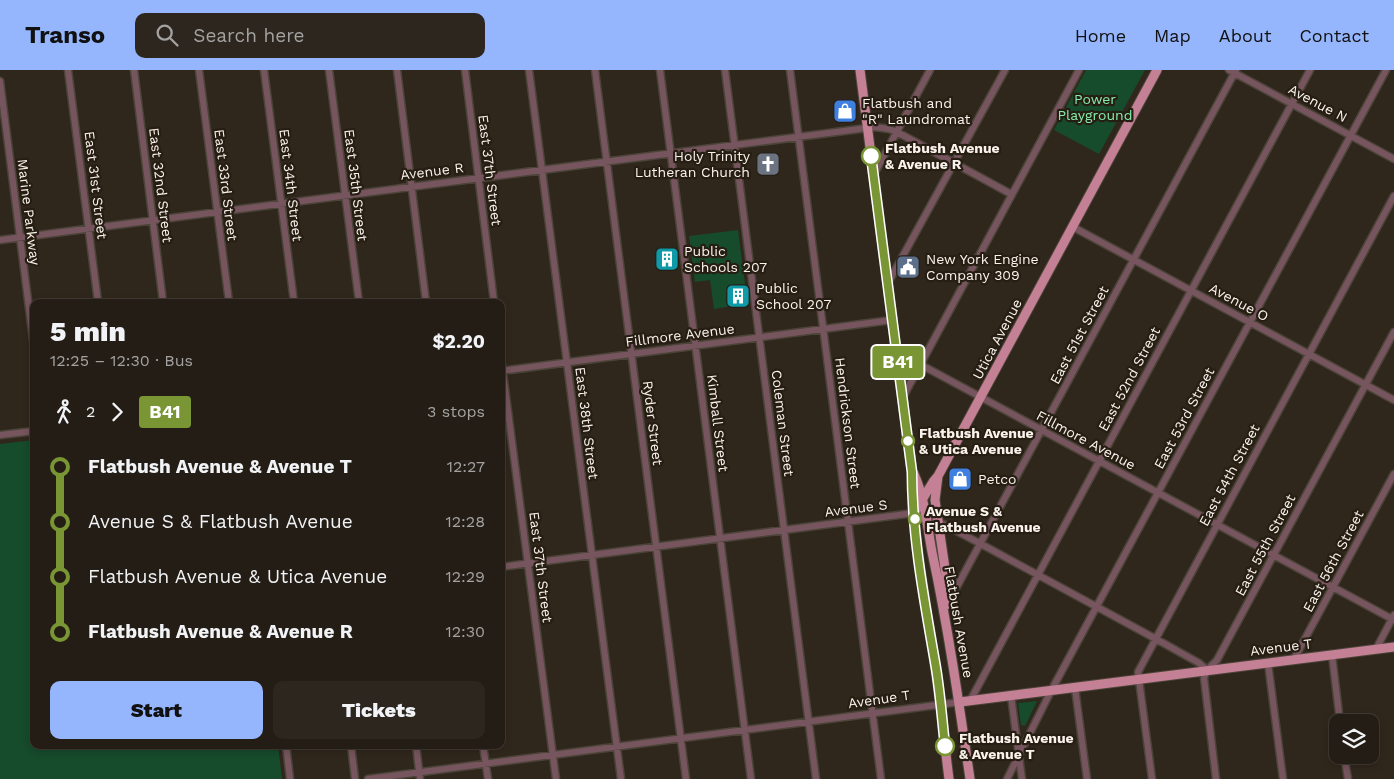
<!DOCTYPE html>
<meta charset="utf-8">
<style>
body{margin:0;font-family:"Work Sans",sans-serif;background:#2c261e;color:#f1f3f6;height:100vh;display:flex;flex-direction:column;font-size:19px;white-space:nowrap}
*{box-sizing:border-box;margin:0}
p{font-size:16px;color:#a3a2a0}
.icon{flex:none;width:28px;height:28px;fill:none;stroke:currentColor;stroke-width:2;stroke-linecap:round;stroke-linejoin:round}
.map{position:relative;flex:1;overflow:hidden}
.drawer{position:absolute;left:30px;top:229px;width:475px;height:450px;display:flex;flex-direction:column;background:#241d15;border-radius:10px;box-shadow:0 2px 8px #0003,0 0 0 1px #413b34}
.drawer>*{flex:none}
.badge{padding:0 10px;border-radius:4px;font-size:18px;line-height:32px}
.tools{position:absolute;left:1329px;top:644px;display:grid;gap:10px}
.tools a{display:grid;place-items:center;width:50px;height:50px;border-radius:10px;background:#241d15;box-shadow:0 2px 8px #0003,0 0 0 1px #413b34;font-size:25px}
.map>.badge{position:absolute;translate:-50% -50%;box-shadow:0 0 0 2px #fff}
.legs{display:flex;align-items:center;gap:8px;height:55px;padding:0 20px;font-size:16px}
.legs p{margin-inline-start:auto}
.overview{display:flex;align-items:center;justify-content:space-between;height:85px;padding:0 20px}
h1{font-size:28px;font-weight:800;line-height:38px}
.button{display:flex;gap:10px;margin-top:auto;padding:10px 20px}
.button a{flex:1;height:58px;border-radius:10px;background:#95b6fd;color:#111;font-size:20px;font-weight:800;line-height:58px;text-align:center}
.button a+a{background:#2c261e;color:#f1f3f6}
ul{padding:0 20px;list-style:none}
li{display:flex;align-items:center;gap:18px;height:55px;font-size:19px}
li i{display:grid;place-items:center;width:8px;height:100%;margin:0 6px;background:currentColor}
li i::after{content:'';width:12px;height:12px;margin:-6px;border:4px solid;border-radius:50%;background:#241d15}
li p{margin-inline-start:auto}
li:first-child i{background:linear-gradient(#0000 50%,currentColor 0)}
li:last-child i{background:linear-gradient(currentColor 50%,#0000 0)}
header{display:flex;align-items:center;gap:30px;box-sizing:border-box;height:70px;padding:0 25px;background:#95b6fd;color:#111}
header strong{font-size:24px}
nav{display:flex;gap:28px;margin-inline-start:auto;font-size:18px}
.search{width:350px;height:45px;background:#2c261e;display:flex;align-items:center;gap:12px;box-sizing:border-box;padding:0 18px;border-radius:10px;color:#a3a2a0;font-size:19px}
.map>svg:first-child{display:block}
</style>
<header>
<strong>Transo</strong>
<div class="search"><svg class="icon" aria-label="search" viewBox="0 0 24 24"><circle cx="10" cy="10" r="6"/><path d="M15 15l6 6"/></svg>Search here</div>
<nav><a>Home</a><a>Map</a><a>About</a><a>Contact</a></nav>
</header>
<div class="map">
<svg width="1394" height="709" viewBox="0 0 1394 709">
<rect width="100%" height="100%" fill="#30271c"/>
<path fill="#164b2c" d="M1086,0H1145L1099,84L1054,60Z
M738,160L745,214L730,216L732,236L714,239L710,210L695,212L689,166Z
M34,370V675H278L282,709H0V374Z
M1037,631L1025,656L1021,655L1018,633Z"/>
<g fill="none" stroke-linecap="round" stroke-linejoin="round">
<g stroke="#4c4439" stroke-width="9">
<path id="minor" d="M68,0L98,232
M134,0L163,232
M199,0L229,232
M264,0L294,232
M329,0L359,232
M397,0L426,232
M465,0L494,232
M529,0L621,709
M595,0L686,709
M660,0L751,709
M725,0L816,709
M790,0L881,709
M1229,0L1394,89
M0,11L34,277
M874,104L930,0
M1073,157L1394,330
M0,170L875,57L889,59L897,62L1011,124
M888,213L1005,0
M897,285L925,297L1394,550
M501,288L556,709
M501,301L892,250
M903,327L1079,0
M0,365L34,361
M501,497L914,443L945,455L981,474L1156,569L1199,593L1207,600
M947,535L1236,0
M1376,579L1394,545
M1332,585L1340,652
M1294,589L1394,404
M1268,593L1283,709
M1075,618L1087,709
M1011,626L1022,709
M970,631L1310,0
M286,675L290,709
M351,675L355,709
M416,675L420,709
M483,675L488,709
M1344,685L1348,709
M368,709L960,632
M1007,709L1051,621L1386,0
M1152,709L1138,602L1394,126
M1216,709L1204,608L1207,600L1217,590L1394,262"/>
</g>
<g stroke="#4c4439" stroke-width="11">
<path id="major" d="M860,0L912,402C912,467 926,531 935,595C941,633 944,671 949,709
M914,404C925,428 927,456 932,482C948,557 959,633 970,709
M938,406L935,430L948,519L945,536
M914,443L933,412L938,406L1157,0
M960,632L1394,577"/>
</g>
<use href="#minor" stroke="#77555f" stroke-width="6"/>
<use href="#major" stroke="#c48094" stroke-width="9"/>
</g>
<g fill="none" stroke-linecap="round" stroke-linejoin="round">
<g stroke="#fff" stroke-width="11">
<path id="line-1" d="M871,86L912,402C912,465 924,529 935,592C940,620 942,648 945,676"/>
</g>
<use href="#line-1" stroke="#799534" stroke-width="8"/>
</g>
<defs>
<g id="shop-square" transform="scale(1.25)"><rect x="-9" y="-9" width="18" height="18" rx="4" fill="#3f7fe0" stroke="#261d13"/><path d="M-5-2.5h2.3a2.7 3.5 0 0 1 5.4 0H5L5.5 6h-11ZM-1.5-2.5h3a1.5 2.3 0 0 0-3 0Z" fill="#fff"/></g>
<g id="church-square" transform="scale(1.25)"><rect x="-9" y="-9" width="18" height="18" rx="4" fill="#6b7280" stroke="#261d13"/><path d="M-1.2-6h2.4v3.5h3.3v2.4h-3.3V6h-2.4V-.1h-3.3v-2.4h3.3Z" fill="#fff"/></g>
<g id="building-square" transform="scale(1.25)"><rect x="-9" y="-9" width="18" height="18" rx="4" fill="#0f9aa8" stroke="#261d13"/><path d="M-4-6H4V6H1V3H-1V6H-4ZM-2.5-4.3h1.7v1.8h-1.7ZM.8-4.3h1.7v1.8H.8ZM-2.5-1h1.7V.8h-1.7ZM.8-1h1.7V.8H.8Z" fill="#fff"/></g>
<g id="civic-square" transform="scale(1.25)"><rect x="-9" y="-9" width="18" height="18" rx="4" fill="#5c6f8a" stroke="#261d13"/><path d="M-.6-6.5H3V-4.5H.6V-3L4-1V1h2V6H-6V1h2V-1L-.6-3ZM-1.2 2.5V6h2.4V2.5Z" fill="#fff"/></g>
</defs>
<g fill-rule="evenodd">
<use href="#shop-square" x="845" y="41"/>
<use href="#church-square" x="768" y="94"/>
<use href="#building-square" x="667" y="189"/>
<use href="#civic-square" x="908" y="197"/>
<use href="#building-square" x="738" y="226"/>
<use href="#shop-square" x="960" y="409"/>
</g>
<g fill="#fff" stroke="#799534" stroke-width="2.5">
<circle cx="871" cy="86" r="9"/>
<circle cx="908" cy="371" r="6"/>
<circle cx="915" cy="449" r="6"/>
<circle cx="945" cy="676" r="9"/>
</g>
<g text-anchor="middle" dominant-baseline="central" stroke-width="4.5" stroke-linejoin="round" paint-order="stroke">
<g font-size="14" fill="#85ebaa" stroke="#261d13">
<text x="1095" y="29">Power<tspan x="1095" dy="16">Playground</tspan></text>
</g>
<g font-size="14" fill="#f9f3ec" stroke="#261d13" text-anchor="start">
<text x="862" y="33">Flatbush and<tspan x="862" dy="16">"R" Laundromat</tspan></text>
<text x="750" y="86" text-anchor="end">Holy Trinity<tspan x="750" dy="16">Lutheran Church</tspan></text>
<text x="684" y="181">Public<tspan x="684" dy="16">Schools 207</tspan></text>
<text x="926" y="189">New York Engine<tspan x="926" dy="16">Company 309</tspan></text>
<text x="756" y="218">Public<tspan x="756" dy="16">School 207</tspan></text>
<text x="978" y="409">Petco</text>
</g>
<g font-size="14" fill="#f9f3ec" stroke="#261d13">
<text transform="translate(1318 33) rotate(28)">Avenue N</text>
<text transform="translate(490 100) rotate(83)">East 37th Street</text>
<text transform="translate(432 101) rotate(-7)">Avenue R</text>
<text transform="translate(96 115) rotate(83)">East 31st Street</text>
<text transform="translate(161 115) rotate(83)">East 32nd Street</text>
<text transform="translate(226 115) rotate(83)">East 33rd Street</text>
<text transform="translate(291 115) rotate(83)">East 34th Street</text>
<text transform="translate(356 115) rotate(83)">East 35th Street</text>
<text transform="translate(29 142) rotate(83)">Marine Parkway</text>
<text transform="translate(1239 232) rotate(28)">Avenue O</text>
<text transform="translate(680 265) rotate(-7)">Fillmore Avenue</text>
<text transform="translate(1079 265) rotate(-62)">East 51st Street</text>
<text transform="translate(997 269) rotate(-62)">Utica Avenue</text>
<text transform="translate(1129 309) rotate(-62)">East 52nd Street</text>
<text transform="translate(1184 348) rotate(-62)">East 53rd Street</text>
<text transform="translate(587 353) rotate(83)">East 38th Street</text>
<text transform="translate(653 353) rotate(83)">Ryder Street</text>
<text transform="translate(718 353) rotate(83)">Kimball Street</text>
<text transform="translate(783 353) rotate(83)">Coleman Street</text>
<text transform="translate(848 353) rotate(83)">Hendrickson Street</text>
<text transform="translate(1086 370) rotate(28)">Fillmore Avenue</text>
<text transform="translate(1229 405) rotate(-62)">East 54th Street</text>
<text transform="translate(856 438) rotate(-7)">Avenue S</text>
<text transform="translate(1265 475) rotate(-62)">East 55th Street</text>
<text transform="translate(1333 491) rotate(-62)">East 56th Street</text>
<text transform="translate(541 497) rotate(83)">East 37th Street</text>
<text transform="translate(959 552) rotate(80)">Flatbush Avenue</text>
<text transform="translate(1281 577) rotate(-7)">Avenue T</text>
<text transform="translate(879 629) rotate(-8)">Avenue T</text>
</g>
<g font-size="14" font-weight="bold" fill="#f9f3ec" stroke="#261d13" text-anchor="start">
<text x="885" y="78">Flatbush Avenue<tspan x="885" dy="16">&amp; Avenue R</tspan></text>
<text x="919" y="363">Flatbush Avenue<tspan x="919" dy="16">&amp; Utica Avenue</tspan></text>
<text x="926" y="441">Avenue S &amp;<tspan x="926" dy="16">Flatbush Avenue</tspan></text>
<text x="959" y="668">Flatbush Avenue<tspan x="959" dy="16">&amp; Avenue T</tspan></text>
</g>
</g>
</svg>
<div class="tools">
<a><svg class="icon" aria-label="layers" viewBox="0 0 24 24"><path d="M12 4l9 5-9 5-9-5zM3 14l9 5 9-5"/></svg></a>
</div>
<b class="badge" style="left:898px;top:292px;background:#799534;color:#fff">B41</b>
<section class="drawer">
<div class="overview"><div><h1>5 min</h1><p>12:25 – 12:30 · Bus</p></div><b>$2.20</b></div>
<div class="legs"><svg class="icon" aria-label="walk" viewBox="0 0 24 24"><circle cx="13" cy="4" r="2"/><path d="M13 8l-2 6 4 7M11 14l-3 7M7 12l3-4h3l4 4"/></svg>2<svg class="icon" aria-label="forward" viewBox="0 0 24 24"><path d="M9 5l7 7-7 7"/></svg><b class="badge" style="background:#799534;color:#fff">B41</b><p>3 stops</p></div>
<ul>
<li><i style="color:#799534"></i><b>Flatbush Avenue &amp; Avenue T</b><p>12:27</p></li>
<li><i style="color:#799534"></i><span>Avenue S &amp; Flatbush Avenue</span><p>12:28</p></li>
<li><i style="color:#799534"></i><span>Flatbush Avenue &amp; Utica Avenue</span><p>12:29</p></li>
<li><i style="color:#799534"></i><b>Flatbush Avenue &amp; Avenue R</b><p>12:30</p></li>
</ul>
<div class="button"><a>Start</a><a>Tickets</a></div>
</section>
</div>
